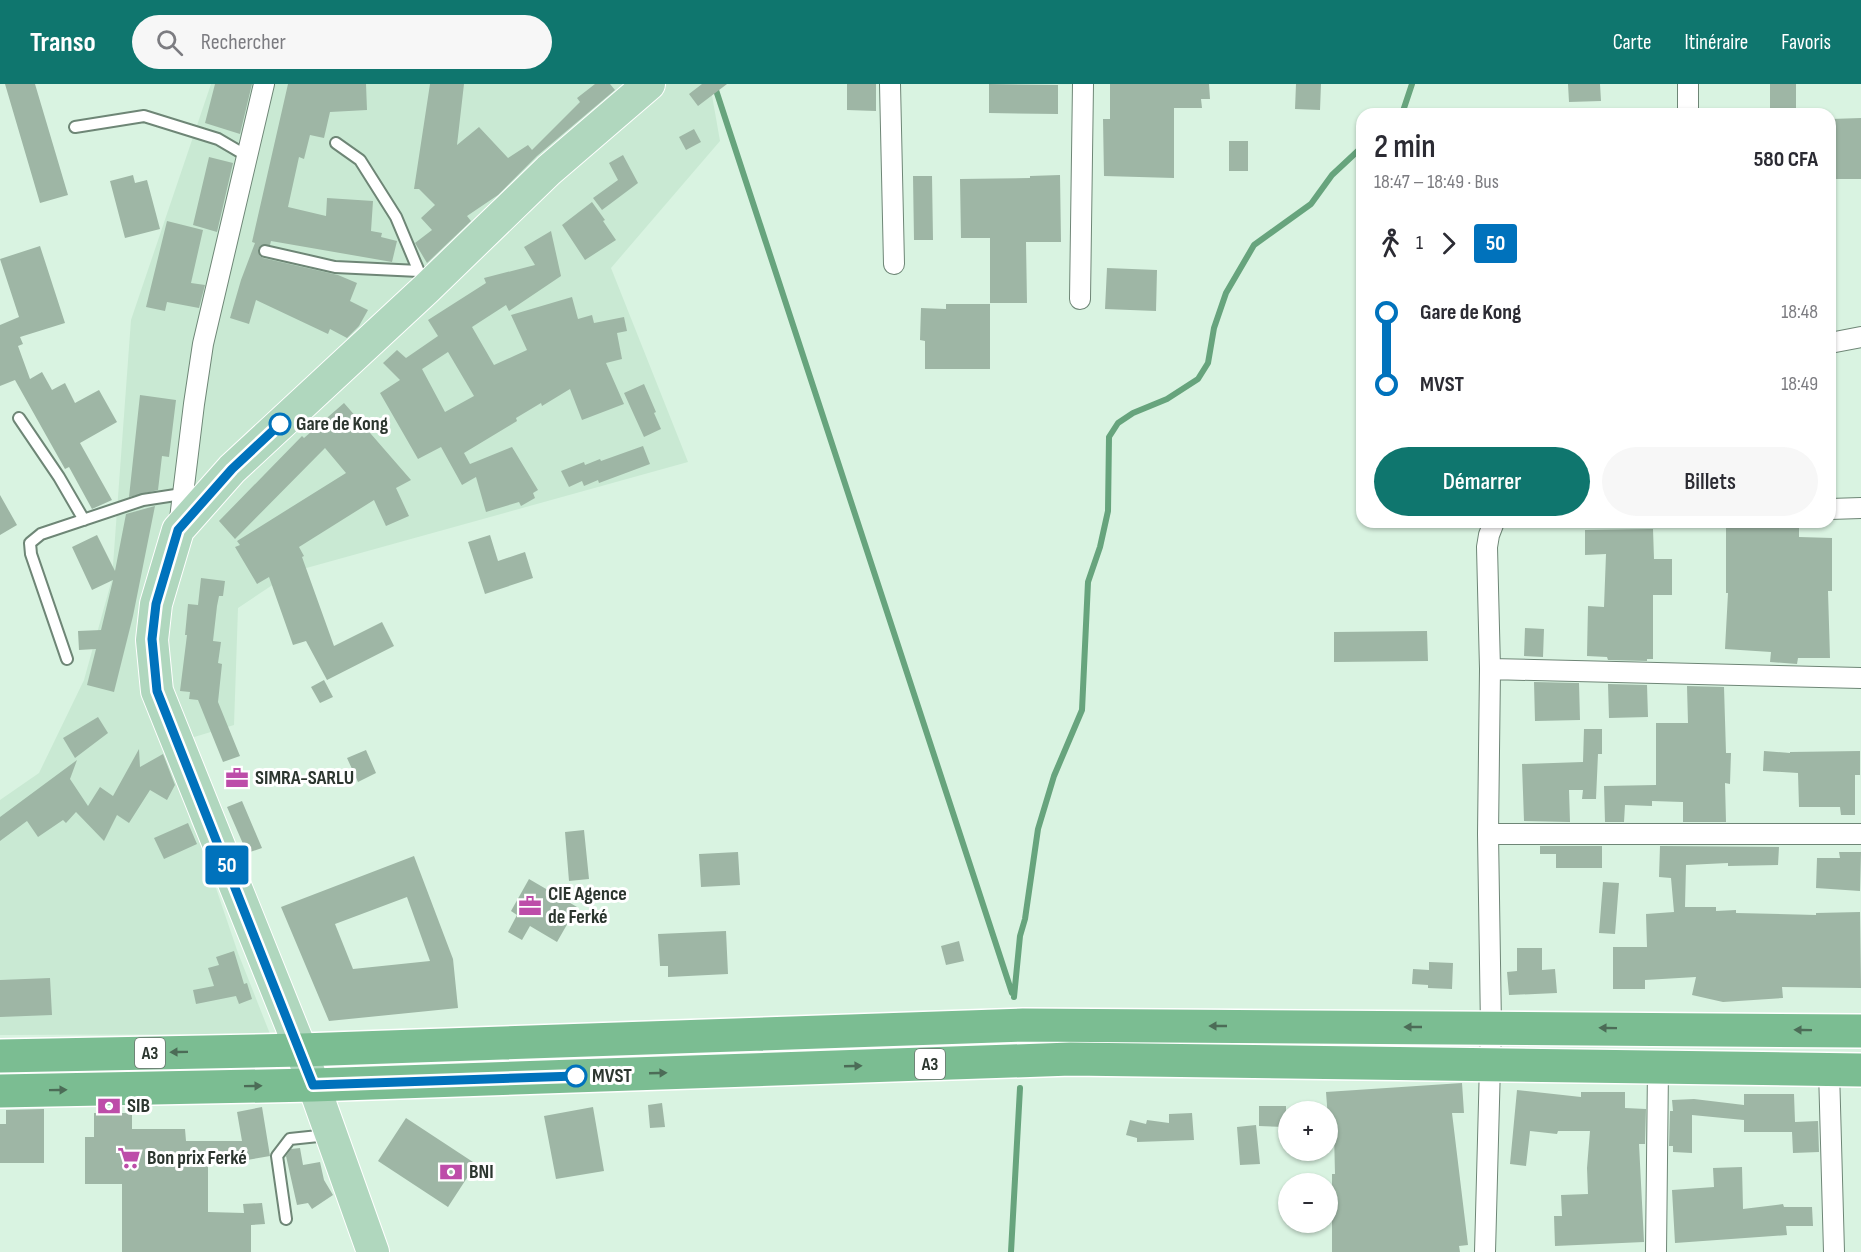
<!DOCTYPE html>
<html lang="fr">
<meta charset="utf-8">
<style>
body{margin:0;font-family:"Sofia Sans Condensed",sans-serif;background:#f7f7f7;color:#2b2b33;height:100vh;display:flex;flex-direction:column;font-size:22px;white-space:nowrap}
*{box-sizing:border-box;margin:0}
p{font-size:20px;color:#7c7c81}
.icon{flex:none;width:33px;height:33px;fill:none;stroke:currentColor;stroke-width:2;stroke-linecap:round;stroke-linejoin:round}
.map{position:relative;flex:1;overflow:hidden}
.details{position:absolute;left:1356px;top:24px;width:480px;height:420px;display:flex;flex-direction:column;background:#fff;border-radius:18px;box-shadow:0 2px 4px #0004}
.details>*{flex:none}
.badge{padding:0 12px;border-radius:4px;font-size:21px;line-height:39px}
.controls{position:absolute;left:1278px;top:1017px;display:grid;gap:12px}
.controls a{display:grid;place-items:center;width:60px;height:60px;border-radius:50%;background:#fff;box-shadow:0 2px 4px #0004;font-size:30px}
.map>.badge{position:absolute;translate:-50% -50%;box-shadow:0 0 0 3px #fff}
.legs{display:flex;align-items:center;gap:9px;height:66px;padding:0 18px;font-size:20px}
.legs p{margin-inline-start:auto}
.headline{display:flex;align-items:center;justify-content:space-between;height:102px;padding:0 18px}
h1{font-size:33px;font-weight:600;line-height:45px}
.button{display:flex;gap:12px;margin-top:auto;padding:12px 18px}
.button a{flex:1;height:69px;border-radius:36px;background:#0f766e;color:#fff;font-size:24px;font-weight:600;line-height:69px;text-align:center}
.button a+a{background:#f7f7f7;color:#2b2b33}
ul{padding:0 18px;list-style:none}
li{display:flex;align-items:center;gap:21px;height:72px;font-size:22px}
li i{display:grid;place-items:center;width:9px;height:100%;margin:0 8px;background:currentColor}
li i::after{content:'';width:15px;height:15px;margin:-8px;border:4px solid;border-radius:50%;background:#fff}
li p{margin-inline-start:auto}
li:first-child i{background:linear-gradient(#0000 50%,currentColor 0)}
li:last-child i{background:linear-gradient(currentColor 50%,#0000 0)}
header{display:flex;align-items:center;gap:36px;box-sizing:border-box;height:84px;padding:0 30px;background:#0f766e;color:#fff}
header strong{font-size:28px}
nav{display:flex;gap:33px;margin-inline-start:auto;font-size:21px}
.search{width:420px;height:54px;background:#f7f7f7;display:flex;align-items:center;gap:15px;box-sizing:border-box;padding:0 21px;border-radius:33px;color:#7c7c81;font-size:22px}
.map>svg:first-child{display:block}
</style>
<header>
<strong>Transo</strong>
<div class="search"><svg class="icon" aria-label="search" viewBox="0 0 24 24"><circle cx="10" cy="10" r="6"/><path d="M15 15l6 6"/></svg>Rechercher</div>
<nav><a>Carte</a><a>Itinéraire</a><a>Favoris</a></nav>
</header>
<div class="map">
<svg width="1861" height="1168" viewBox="0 0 1861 1168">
<rect width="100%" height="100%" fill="#d9f3e1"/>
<path fill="#c9e9d3" d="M211,0H710L720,57L611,184L688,378L292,488L238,524L234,641L171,660L191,739L201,760L238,869L270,950L0,951V716L39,689L84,596L112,495L131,236Z"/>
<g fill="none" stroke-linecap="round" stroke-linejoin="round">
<path stroke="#67a47d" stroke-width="6" d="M714,0L1012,909
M1402,30L1412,0
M1014,913L1020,852L1025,835L1038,745L1054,692L1082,626L1088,498L1100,463L1108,427L1109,353L1118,339L1133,329L1167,315L1198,295L1208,279L1214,244L1226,209L1254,161L1311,120L1332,91L1362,63
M1011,1168L1020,1004"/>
</g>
<path fill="#9eb6a5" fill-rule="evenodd" d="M5,0H35L68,111L40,119Z
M215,0H252L240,50L205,39Z
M288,0H366L367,26L330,28L324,54L310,51L304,75L299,73L288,123L326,132L327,114L373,117L371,147L382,149L381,153L397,157L392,178L271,157L270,161L260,162L258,166L260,172L263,174L338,191L357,199L350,217L368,226L359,242L347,254L330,245L328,250L256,216L249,240L230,234L241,196L255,159L252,158Z
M430,0H464L457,61L479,43L508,74L528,61L532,66L580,18L577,14L595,0H610L615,6L537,72L498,111L467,132L471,137L427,179L415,159L432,146L421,134L435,121L419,105H414Z
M702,0H727L698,22L689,10Z
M847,0H876V27L847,26Z
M989,0L1058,1V30L989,29Z
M1110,0H1209L1210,15H1201L1202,24H1174V94L1104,92L1103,35H1110Z
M1296,0H1321L1320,26L1295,25Z
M1568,0H1600L1601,17L1569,18Z
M1770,0H1796V30H1770Z
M1861,34V95H1833L1831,35Z
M694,45L701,58L686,66L679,53Z
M1229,57H1248V87H1229Z
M623,71L638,99L602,126L593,114L618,96L609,79Z
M209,73L233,79L217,148L193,141Z
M133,91L135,99L147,96L160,145L125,154L110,97Z
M1060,91L1061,158H1026L1027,219H990V154H961L960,95L1030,94V92Z
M913,92H932L933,156H914Z
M592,118L605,136L603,137L616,156L585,176L562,141Z
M167,137L203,146L191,199L205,201L199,224L167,218L165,227L146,223Z
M551,147L561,192L509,227L506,221L472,243L494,281L527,266L511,231L572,213L578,235L592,231L594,239L624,233L627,247L617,249L622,275L606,279L624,320L582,336L570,305L542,322L541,319L516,334L517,337L464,369L470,380L512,363L538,406L533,409L535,414L521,422L519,418L486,428L476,393L462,401L441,363L418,375L380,309L400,296L383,279L397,266L406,274L438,252L428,236L486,199L484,194L535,181L524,163ZM448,268L474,312L445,328L422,285Z
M40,162L65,239L20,253L23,260L18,262L30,295L42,288L52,306L65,299L75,319L99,306L117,338L80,359L112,416L92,425L69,383L65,385L15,296L0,302V241L19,233L0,175Z
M1107,184L1157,186L1156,227L1105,225Z
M946,220H990V285H925V257L920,256L921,224L946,225Z
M644,300L656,328L654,329L661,345L644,353L624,309Z
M140,311L176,316L169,373L162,372L158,406L129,413Z
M344,319L411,396L396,404L409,432L386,442L374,416L299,463L304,472L302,473L334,562L382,538L394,562L327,596L306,557L293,561L269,493L257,500L235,463L240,461L237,457L346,389L325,364L235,455L219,437L302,352L304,354Z
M643,362L650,380L599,399L598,396L584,402L582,397L569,403L561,387L584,378L585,381L600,375L601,377Z
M0,411L17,441L0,451Z
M155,422L133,532L114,608L87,601L96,565L79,566L78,547L101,546L113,496L92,506L72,463L97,451L115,487L126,430Z
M1726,443H1799V453L1832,454V507H1828L1830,574H1798L1797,580L1770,578L1771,568L1725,565L1728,509H1726Z
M1653,445L1654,475H1672V511H1653V575H1647V577L1608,576L1607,573L1587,572L1588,522L1604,523L1606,470L1585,471V446Z
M490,451L498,477L525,468L533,494L485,510L468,458Z
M201,494L225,497L223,512H219L217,522L213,557L221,558L218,579L222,580L218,618L240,672L223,678L198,616L189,615L190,608L180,607L187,551H185L188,520L198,521Z
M1525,544L1544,545L1543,573L1524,572Z
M1427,547L1428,577L1334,578V548Z
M324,596L333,613L320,619L311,603Z
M1534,598L1579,599L1580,636L1535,637Z
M1608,600L1647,601L1648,633L1609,634Z
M1687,602L1724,603L1726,669H1731L1730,700L1725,699L1726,738H1683V718L1652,717V722L1625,721L1624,738H1605L1604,702L1656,701V639H1688Z
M98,633L108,649L75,674L63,654Z
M1584,645H1602V670H1598L1596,715H1582L1583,706H1569L1570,738L1524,737L1522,680L1583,678Z
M139,665L140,683L163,670L175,701L167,716L150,706L129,739L117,731L104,757L76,728L66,739L63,736L38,753L27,737L0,757V733L77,676L70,695L88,722L100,703L113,712Z
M366,666L376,689L358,698L347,674Z
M1764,667L1790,669V668L1860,667V691H1855V731H1841L1840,723H1799L1798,689L1763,687Z
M242,717L262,764L247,769L227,723Z
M188,739L197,760L164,775L154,754Z
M584,746L589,795L569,797L565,748Z
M1540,762H1602V784H1556V770H1540Z
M1660,762L1779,763L1778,781L1728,782V779L1686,781L1685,823H1716V827L1736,826V829L1816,831V829L1860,828L1861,904L1782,903L1783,914L1723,918L1692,911L1696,893L1645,896V905H1613V863H1647L1646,830L1674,828L1671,794L1659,793Z
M738,768L740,801L701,803L699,770Z
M1839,768H1861L1860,807L1816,804L1817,774H1840Z
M414,772L453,875L458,924L329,937L281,823ZM407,813L430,877L353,885L335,840Z
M529,795L577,823L557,858L530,842L522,856L508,848L517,831L511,827Z
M1603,798L1619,799L1615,850L1599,849Z
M726,847L728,890L668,893V882H660L658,850Z
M959,857L964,877L946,881L941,862Z
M1517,864H1542V886L1555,885L1557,909L1509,911L1507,888L1517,887Z
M234,867L244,900L247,899L252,915L239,920L236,912L196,920L193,906L214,902L208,884L219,881L216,873Z
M1429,878L1453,879L1452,905L1428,904V901L1412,900L1413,885L1429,886Z
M50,894L52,931L0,933V896Z
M1462,999L1464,1029H1452L1468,1161L1459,1162L1460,1168H1332V1090H1335L1334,1048H1329L1326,1008Z
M1517,1006L1581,1013V1008H1625V1024L1646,1025L1645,1060H1639L1644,1158L1555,1162L1554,1132H1562L1561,1111L1588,1110L1587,1084L1590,1047H1558L1557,1050L1530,1047L1526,1082L1510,1080Z
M1744,1010H1794L1795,1038L1818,1037L1819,1068L1793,1069L1792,1048H1744V1036L1692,1031V1069L1673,1068V1062H1669L1670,1027H1673L1672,1016L1694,1015L1744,1021Z
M662,1019L665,1043L650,1044L648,1021Z
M1259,1022H1286V1043L1259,1042Z
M262,1023L270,1072L235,1078V1075H208V1128L244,1129L243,1120L262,1119L265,1140L251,1141V1168H122V1100H85V1053H94V1029H132V1045H185L186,1057H242L237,1028Z
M593,1023L604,1087L556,1095L544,1032Z
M44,1025V1079H0V1040H6V1026Z
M1192,1029L1194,1056L1137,1058V1054L1126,1051L1130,1036L1146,1040L1147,1036L1169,1039V1030Z
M406,1034L476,1080L448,1123L378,1077Z
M1256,1041L1260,1080L1240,1081L1237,1043Z
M300,1064L303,1081L320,1078L324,1096L333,1111L312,1125L308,1119L297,1121L286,1072L291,1065Z
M1742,1083L1743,1125L1783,1120L1784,1123H1812L1813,1142H1786L1787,1151L1675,1159L1672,1106L1714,1103L1713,1084Z"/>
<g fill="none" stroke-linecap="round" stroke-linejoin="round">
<g stroke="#6e8676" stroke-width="14">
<path id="lane" d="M75,43L144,32L218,55L247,72
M336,59L360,76L396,133L425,202
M265,167L335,183L419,187
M19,334L59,393L84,436
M67,575L31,470L30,459L41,450L143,416L182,410
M286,1135L277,1072L290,1055L328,1051"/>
</g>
<g stroke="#6e8676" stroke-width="22">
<path id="street" d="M890,0L894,180
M1688,30V0
M1080,215L1083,0
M1830,259L1861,253
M1830,425L1861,424
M179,443L194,320L203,260L264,0
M1490,585L1861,594
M1488,750H1861
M1829,986L1834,1168
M1485,1168L1491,943L1488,750L1490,585L1487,463L1489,451L1494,438
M1656,1168L1658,984"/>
</g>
<g stroke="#fff" stroke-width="34">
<path id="primary" d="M373,1168L301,966L157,607L152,556L156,520L178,446L232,385L426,205L549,86L649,0"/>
</g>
<g stroke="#fff" stroke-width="36">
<path id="highway" d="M0,972L301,966L1023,941L1861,947
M0,1007L313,1001L1071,975L1861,986"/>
</g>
<use href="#lane" stroke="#fff" stroke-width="10"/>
<use href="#street" stroke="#fff" stroke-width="20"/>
<use href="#primary" stroke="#b0d7be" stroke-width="32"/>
<use href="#highway" stroke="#7bbd92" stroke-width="33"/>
</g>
<defs><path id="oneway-solid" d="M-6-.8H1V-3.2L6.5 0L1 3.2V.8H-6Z" transform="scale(1.5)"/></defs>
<g fill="#4c6c57">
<use href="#oneway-solid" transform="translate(1218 942) rotate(-180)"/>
<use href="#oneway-solid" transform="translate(1413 943) rotate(-180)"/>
<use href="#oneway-solid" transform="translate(1608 944) rotate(-179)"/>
<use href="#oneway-solid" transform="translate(1803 946) rotate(-179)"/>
<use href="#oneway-solid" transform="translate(179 968) rotate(179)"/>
<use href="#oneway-solid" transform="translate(853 982) rotate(-2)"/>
<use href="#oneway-solid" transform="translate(658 989) rotate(-2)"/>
<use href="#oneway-solid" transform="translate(253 1002) rotate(-1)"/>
<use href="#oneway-solid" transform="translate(58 1006) rotate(-1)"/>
</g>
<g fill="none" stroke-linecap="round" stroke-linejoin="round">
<g stroke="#fff" stroke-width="14">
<path id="line-1" d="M280,340L232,385L178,446L156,520L152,555L157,607L313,1001L576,992"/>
</g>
<use href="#line-1" stroke="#0072bc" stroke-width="9"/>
</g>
<defs>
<g id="office-bare" transform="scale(1.8)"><path d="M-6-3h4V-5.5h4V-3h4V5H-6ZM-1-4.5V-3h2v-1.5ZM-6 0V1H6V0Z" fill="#bd4da9" stroke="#fff" stroke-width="2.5" paint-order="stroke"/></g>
<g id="bank-bare" transform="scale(1.8)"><path d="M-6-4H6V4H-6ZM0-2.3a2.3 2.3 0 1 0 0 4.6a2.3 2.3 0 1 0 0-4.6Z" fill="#bd4da9" stroke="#fff" stroke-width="2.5" paint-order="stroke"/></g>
<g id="supermarket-bare" transform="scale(1.8)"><path d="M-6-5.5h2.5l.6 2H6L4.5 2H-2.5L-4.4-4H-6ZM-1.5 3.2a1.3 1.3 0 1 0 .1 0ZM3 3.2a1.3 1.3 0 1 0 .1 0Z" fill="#bd4da9" stroke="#fff" stroke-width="2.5" paint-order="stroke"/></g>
</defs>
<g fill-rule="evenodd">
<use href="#office-bare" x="237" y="694"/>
<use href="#office-bare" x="530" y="822"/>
<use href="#bank-bare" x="109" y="1022"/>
<use href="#supermarket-bare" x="129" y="1074"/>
<use href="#bank-bare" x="451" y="1088"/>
</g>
<g fill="#fff" stroke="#0072bc" stroke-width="3">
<circle cx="280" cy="340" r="10"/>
<circle cx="576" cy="992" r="10"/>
</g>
<g text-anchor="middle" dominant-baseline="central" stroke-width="6" stroke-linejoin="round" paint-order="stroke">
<g fill="#fff" stroke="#6b726d" stroke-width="1.5">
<rect x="135" y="954" width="30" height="30" rx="4.5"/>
<rect x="915" y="965" width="30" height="30" rx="4.5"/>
</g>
<g font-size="18" font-weight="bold" fill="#2c362f">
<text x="150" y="969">A3</text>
<text x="930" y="980">A3</text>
</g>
<g font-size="20" font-weight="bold" fill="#2c362f" stroke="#fff" text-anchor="start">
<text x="296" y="340">Gare de Kong</text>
<text x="592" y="992">MVST</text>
</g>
<g font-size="20" font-weight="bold" fill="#2c362f" stroke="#fff" text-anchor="start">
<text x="255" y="694">SIMRA-SARLU</text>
<text x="548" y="810">CIE Agence<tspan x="548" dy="23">de Ferké</tspan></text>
<text x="127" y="1022">SIB</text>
<text x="147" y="1074">Bon prix Ferké</text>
<text x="469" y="1088">BNI</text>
</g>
</g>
</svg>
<div class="controls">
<a>+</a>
<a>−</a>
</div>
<b class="badge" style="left:227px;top:781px;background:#0072bc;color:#fff">50</b>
<section class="details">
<div class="headline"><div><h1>2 min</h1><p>18:47 – 18:49 · Bus</p></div><b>580 CFA</b></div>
<div class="legs"><svg class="icon" aria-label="walk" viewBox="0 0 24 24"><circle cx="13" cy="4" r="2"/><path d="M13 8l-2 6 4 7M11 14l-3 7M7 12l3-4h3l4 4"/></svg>1<svg class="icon" aria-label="forward" viewBox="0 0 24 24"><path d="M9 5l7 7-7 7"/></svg><b class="badge" style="background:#0072bc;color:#fff">50</b></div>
<ul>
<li><i style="color:#0072bc"></i><b>Gare de Kong</b><p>18:48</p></li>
<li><i style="color:#0072bc"></i><b>MVST</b><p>18:49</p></li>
</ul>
<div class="button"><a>Démarrer</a><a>Billets</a></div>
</section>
</div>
